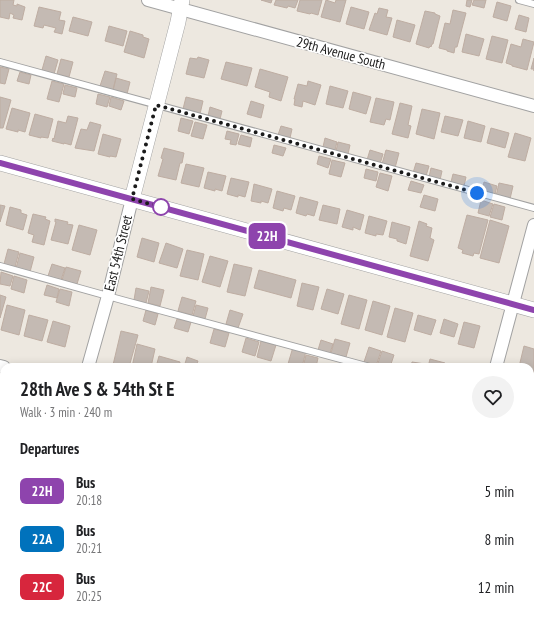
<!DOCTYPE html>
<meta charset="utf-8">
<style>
body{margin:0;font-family:"PT Sans Narrow",sans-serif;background:#f2f2f2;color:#202124;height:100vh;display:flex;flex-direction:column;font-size:15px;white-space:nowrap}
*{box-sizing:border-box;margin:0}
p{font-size:13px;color:#757577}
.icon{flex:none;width:22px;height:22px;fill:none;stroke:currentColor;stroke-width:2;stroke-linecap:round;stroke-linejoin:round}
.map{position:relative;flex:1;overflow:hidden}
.side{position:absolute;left:0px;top:363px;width:534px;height:256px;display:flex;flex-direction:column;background:#fff;border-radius:12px 12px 0 0;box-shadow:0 2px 10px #0003}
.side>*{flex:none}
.badge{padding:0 8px;border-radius:6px;font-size:14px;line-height:26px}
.you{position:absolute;width:20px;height:20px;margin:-10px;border:3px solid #fff;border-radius:50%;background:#1a73e8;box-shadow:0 0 0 6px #1a73e833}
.map>.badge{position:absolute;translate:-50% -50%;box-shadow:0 0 0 2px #fff}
h2{padding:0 20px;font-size:15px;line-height:36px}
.round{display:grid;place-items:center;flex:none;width:42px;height:42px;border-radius:21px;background:#f2f2f2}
.overview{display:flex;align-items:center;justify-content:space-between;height:68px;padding:0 20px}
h1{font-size:19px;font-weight:600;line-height:30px}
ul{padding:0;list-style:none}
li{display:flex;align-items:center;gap:12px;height:48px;padding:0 20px}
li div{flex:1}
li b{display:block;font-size:15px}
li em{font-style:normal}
li .badge{min-width:44px;font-weight:700;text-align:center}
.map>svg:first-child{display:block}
</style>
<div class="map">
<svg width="534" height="619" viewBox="0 0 534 619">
<rect width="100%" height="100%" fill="#ede8e0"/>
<path fill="#c4bab3" stroke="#beada2" d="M0,0H14L13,5L17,6V4L25,7L22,20L13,18L14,15L10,13L9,19L0,17Z
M261,0H272L271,3Z
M276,0H298L295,8L288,6L287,8L274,5Z
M300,0H322L318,15L311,13L310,14L297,11Z
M326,0L335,3L336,0H346L340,22L321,17Z
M467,0H472L470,7L466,6Z
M474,0H486L484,8L472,5Z
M497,2L511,6L507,21L493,17Z
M39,7L61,12L59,20L65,21L62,34L54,32L56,28L44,25L43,28L34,26Z
M351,7L369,12L364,29L346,24Z
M379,8L388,10L386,17L392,18L387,35L369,30L375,13L377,14Z
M453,10L466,13L457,47H455L454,53L447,51V50L439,48L445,23L450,24Z
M425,11L435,13V14L440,16L433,44H432L431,47L430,46L429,48L416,44Z
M519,15L529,18L526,32L515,29Z
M73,17L92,22L88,36L69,31Z
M397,20L415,25L410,42L393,37Z
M109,26L127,31L123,46L105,41Z
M130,31L143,35V37L149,39L144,58L124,52Z
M466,34L484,39L479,56L462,52Z
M492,36L508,40L502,63L486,59Z
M523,39L534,42L527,70L512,66V65L506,63L511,44L521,47Z
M46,56L58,60L54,74L42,70Z
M198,57L209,60L204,78L186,74L190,58L197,59Z
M534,58V71V69H531Z
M61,59L73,62L69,77L57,74Z
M226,62L252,68L247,86L221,79Z
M0,67L9,69L5,84L0,83Z
M260,69L288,77L281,101L269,97L270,92L255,87Z
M105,71L117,74L113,90L100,86Z
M20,72L31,75L29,84L17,81Z
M116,78L130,82L127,94L113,90Z
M52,81L64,84L59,102L47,99Z
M308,81L321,85L315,105L303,101L302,107L294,105L295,99H294L298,84L307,86Z
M65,85L77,88L75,97L63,94Z
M330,86L348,91L343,108L326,104Z
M353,92L371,97L366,114L349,109Z
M98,94L110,97L107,107L96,104Z
M0,97L11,100L3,128H0Z
M111,97L124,101L121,110L109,106Z
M186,97L203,101L200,114L183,109Z
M376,98L394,102L390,120L386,119L384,125L370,122Z
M251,101L264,105L261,118L247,114Z
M400,103L412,106L408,125L411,126L408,138L392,134Z
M210,107L222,111L220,119L208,116Z
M12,108L30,113L25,132L18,130V132L6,129Z
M422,109L440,113L434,139L416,134Z
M35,114L53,119L48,138L41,137V138L29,135Z
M68,116L78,118L71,145L64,143V144L52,141L53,138L54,139L58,121L66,123Z
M445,116L463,120L458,136L441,132Z
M181,118L193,121L189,134L178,131Z
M468,121L485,126L481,142L464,138Z
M90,122L101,125L94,151L75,148L81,129L87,130Z
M195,122L207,125L203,139L191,136Z
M281,126L292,129L290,138L278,135Z
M491,128L509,133L505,148L487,143Z
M227,131L239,134L236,145L230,144L231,140L225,139Z
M515,133L531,138L525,161L508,157Z
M103,134L121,139L116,157L110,156V157L98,154Z
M241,135L252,138L250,147L238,144Z
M325,138L337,142L335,150L323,147Z
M338,142L350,145L348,154L336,151Z
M274,145L286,148L283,156L272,153Z
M164,148L184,153L182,163H180L176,180L158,176L163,159L161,158Z
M370,150L383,154L380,164L367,160Z
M386,150L399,153L395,168L382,164Z
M319,156L331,159L328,168L317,164Z
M332,160L345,163L341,177L329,174Z
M416,163L429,166L426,176L413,173Z
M186,164L204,168L199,187L181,183Z
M431,168L442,171L440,180L429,177Z
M366,169L378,172L376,181L364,178Z
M208,172L226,176L222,191L215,189V191L204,188Z
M380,173L392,176L388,191L376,187Z
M453,174L466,177L464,186L451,182Z
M231,178L249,182L245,197L238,195V197L227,194Z
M411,181L424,185L421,193L408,190Z
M484,182L497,186L495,194L482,191Z
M499,183L513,186L510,199L496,196Z
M254,184L272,189L268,203L261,201V203L251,201Z
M277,191L295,196L291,210L284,208L283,211L273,208Z
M424,195L438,199L435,211L420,207Z
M300,197L318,202L314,216L307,214L306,216L296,213Z
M481,200L493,204L489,216L478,213Z
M494,204L505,207L502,220L490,217Z
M0,205L5,206L0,222Z
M323,205L340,209L337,224L319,220Z
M10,207L21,210V213L27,215L23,230L6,225Z
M347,210L364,215L360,230L353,227V230L342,227Z
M33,214L46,217L45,219L50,221L44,245L32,242L34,235L28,233Z
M467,215L488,220L479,254L474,253L473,256L462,253L463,250L458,248Z
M369,216L387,221L383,235L376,234V236L365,233Z
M55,219L68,222L67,224L73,225L68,244L51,240L56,222H55Z
M490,220L509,226L499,263L480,258Z
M419,221L427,224L426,226L432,228L430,238L434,240L428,261L410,256Z
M392,222L410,227L406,244L397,241V239L389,237Z
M79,225L97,230L90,255L72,250Z
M142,238L159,243L154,262L137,257Z
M166,243L183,249L177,268L159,263Z
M8,249L19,252L15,267L4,264Z
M187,250L204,254L198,280L180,276Z
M20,253L34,257L30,272L16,268Z
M210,256L228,261L220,287L202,282Z
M52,264L65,268L61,280L48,276Z
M234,264L252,268L245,296L227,292Z
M66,267L81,271L77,284L62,280Z
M259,270L296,280L291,298L254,288Z
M1,272L13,276L10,286L0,284Z
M14,276L27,280L24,293L11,289Z
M302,283L319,287L313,310L297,306Z
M47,285L59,289L57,298L44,295Z
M151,287L164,290L160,306L148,303Z
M136,288L149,291L146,303L134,300Z
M60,289L72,292L69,306L56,302Z
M327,289L344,294L338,314L321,309Z
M0,295L6,297L0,318Z
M349,295L367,300L359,329L341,324Z
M182,297L196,301L192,315L178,311Z
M373,301L390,306L382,335L365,330Z
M7,305L25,310L19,335L1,330Z
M196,305L208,308L205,319L193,316Z
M395,308L413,313L405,342L387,337Z
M146,310L158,314L155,325L143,321Z
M230,310L243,314L238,328L226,324Z
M29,315L48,320L42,341L24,336Z
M418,315L436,320L431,335L414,330Z
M177,319L191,322L188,332L174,328Z
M444,319L458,324L454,337L440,333Z
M53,321L70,326L65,347L47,342Z
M464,322L480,326L474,348L458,344Z
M214,329L229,333L225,347L210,343Z
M121,331L138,335L129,367H120L113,365Z
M246,338L259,342L255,356L242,352Z
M335,339L350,343L346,357L331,353Z
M321,340L333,344L330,353L318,350Z
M261,341L276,345L271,361L257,357Z
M137,344L155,349L151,367H132Z
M524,346L534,349V372H530V367H519Z
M293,347L306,351L302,367H298L288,364Z
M369,347L381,351L376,366L364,362Z
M382,351L394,355L390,367H381L377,366Z
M306,355L318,358L316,367H303Z
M159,356L180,362L179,367H156Z
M187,357L198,361L196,366L199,367H184Z
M430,359L445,363L444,367H428Z
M412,362L425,364L424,367H411Z
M339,364L350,367H338Z
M2,456L4,457V467L0,466Z
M0,516L4,517V536L3,537L0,536Z
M530,545L534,546V567L530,566Z
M530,596L534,597V613L530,612Z
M299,615H310L309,619L299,616Z
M315,615H335L334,619H314Z
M340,615H359L358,619H339Z
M363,615H380L379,619H362Z
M390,615H403L408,616L407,619H389Z
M455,615H472L471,619H454Z"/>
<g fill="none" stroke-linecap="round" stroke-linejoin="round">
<g stroke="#a2a2a2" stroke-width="8">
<path id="service" d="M519,0L534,4
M0,62L534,208
M0,266L122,300L370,367
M530,411L534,412
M0,468L4,470
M528,615L534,617"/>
</g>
<g stroke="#a2a2a2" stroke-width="14">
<path id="minor" d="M148,0L534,106
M0,366L4,367
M88,367L108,296L132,199
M496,367L534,225
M530,513L534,514
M0,570L4,571
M160,615L175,619
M23,619L24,615
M432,619L433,615"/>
</g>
<g stroke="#a2a2a2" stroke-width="16">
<path id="tertiary" d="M0,163L534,310
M132,199L178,22L182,0"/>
</g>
<use href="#service" stroke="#fff" stroke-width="6"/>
<use href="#minor" stroke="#fff" stroke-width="12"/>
<use href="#tertiary" stroke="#fff" stroke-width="15"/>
</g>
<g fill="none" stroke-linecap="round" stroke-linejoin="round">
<g stroke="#fff" stroke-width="9">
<path id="line" d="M0,163L534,310"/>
</g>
<use href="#line" stroke="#8e44ad" stroke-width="6"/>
<path stroke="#1b1b1b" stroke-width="4" stroke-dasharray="0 7.2" d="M161,207L132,199L156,105L477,193"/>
</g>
<circle fill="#fff" stroke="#8e44ad" stroke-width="2" cx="161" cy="207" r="8"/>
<g text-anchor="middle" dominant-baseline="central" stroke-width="3.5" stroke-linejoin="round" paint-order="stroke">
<g font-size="14" fill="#1b1b1b" stroke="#fff">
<text transform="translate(341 53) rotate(15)">29th Avenue South</text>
<text transform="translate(118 253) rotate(-76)">East 54th Street</text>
</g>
</g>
</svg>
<div class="you" style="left:477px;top:193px"></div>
<b class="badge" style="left:267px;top:236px;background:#8e44ad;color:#fff">22H</b>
<section class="side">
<div class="overview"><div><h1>28th Ave S &amp; 54th St E</h1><p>Walk · 3 min · 240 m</p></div><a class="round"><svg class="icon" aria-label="heart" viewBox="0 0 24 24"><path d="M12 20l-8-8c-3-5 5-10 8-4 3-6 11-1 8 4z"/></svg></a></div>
<h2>Departures</h2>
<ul>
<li><span class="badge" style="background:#8e44ad;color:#fff">22H</span><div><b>Bus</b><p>20:18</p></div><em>5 min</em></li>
<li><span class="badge" style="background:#0072bc;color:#fff">22A</span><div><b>Bus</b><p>20:21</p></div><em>8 min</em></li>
<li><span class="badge" style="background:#d7263d;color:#fff">22C</span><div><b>Bus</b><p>20:25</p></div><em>12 min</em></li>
</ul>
</section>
</div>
